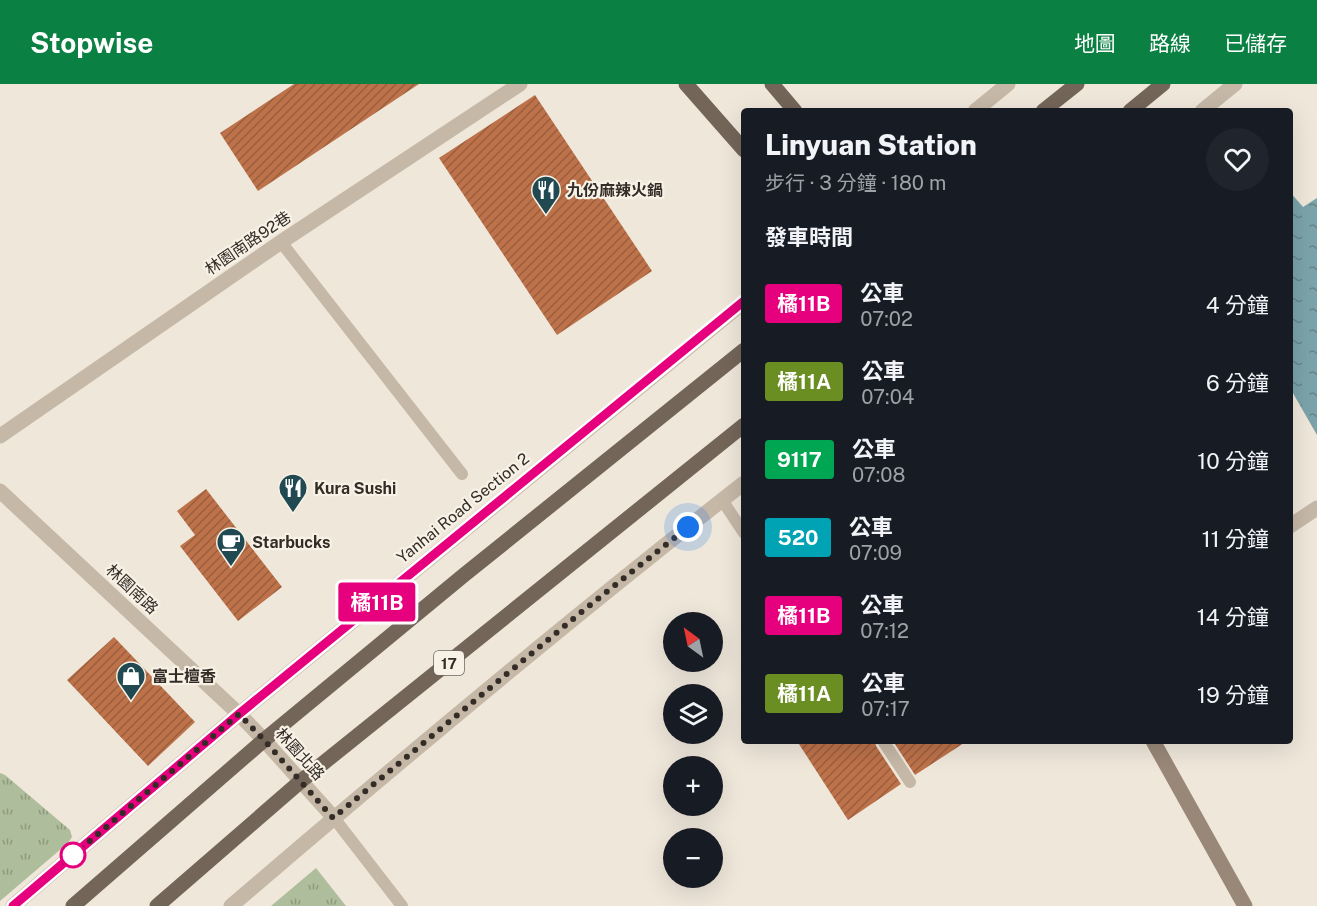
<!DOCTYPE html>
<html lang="zh-TW">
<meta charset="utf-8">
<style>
body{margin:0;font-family:"Public Sans","Noto Sans TC",sans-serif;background:#20242c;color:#f1f3f6;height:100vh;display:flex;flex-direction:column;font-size:22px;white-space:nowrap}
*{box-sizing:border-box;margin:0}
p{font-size:20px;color:#9ea1a6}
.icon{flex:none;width:33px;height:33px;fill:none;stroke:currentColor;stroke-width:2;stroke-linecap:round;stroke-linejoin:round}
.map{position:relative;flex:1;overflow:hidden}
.details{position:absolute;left:741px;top:24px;width:552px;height:636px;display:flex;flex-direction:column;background:#171b24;border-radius:6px;box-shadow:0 6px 24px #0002}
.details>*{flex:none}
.badge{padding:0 12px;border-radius:4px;font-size:21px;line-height:39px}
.needle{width:39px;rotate:327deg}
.buttons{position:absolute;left:663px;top:528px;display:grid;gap:12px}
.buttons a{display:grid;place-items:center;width:60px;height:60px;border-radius:50%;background:#171b24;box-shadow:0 6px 24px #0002;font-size:30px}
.you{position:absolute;width:30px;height:30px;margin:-15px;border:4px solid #fff;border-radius:50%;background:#1a73e8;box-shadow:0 0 0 9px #1a73e833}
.map>.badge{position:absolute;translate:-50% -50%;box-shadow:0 0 0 3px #fff}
h2{padding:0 24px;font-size:22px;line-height:54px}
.round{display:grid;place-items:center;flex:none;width:63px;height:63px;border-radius:32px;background:#20242c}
.summary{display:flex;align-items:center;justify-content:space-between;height:102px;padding:0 24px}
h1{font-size:28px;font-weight:800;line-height:45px}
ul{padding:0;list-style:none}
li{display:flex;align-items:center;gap:18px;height:78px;padding:0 24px}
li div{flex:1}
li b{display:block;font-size:22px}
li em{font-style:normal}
li .badge{min-width:66px;font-weight:700;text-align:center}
header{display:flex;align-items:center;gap:36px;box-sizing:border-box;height:84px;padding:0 30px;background:#0b8043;color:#fff}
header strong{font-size:28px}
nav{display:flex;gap:33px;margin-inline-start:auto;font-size:21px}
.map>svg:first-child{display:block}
</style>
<header>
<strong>Stopwise</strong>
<nav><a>地圖</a><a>路線</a><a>已儲存</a></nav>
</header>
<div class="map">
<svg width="1317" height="822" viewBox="0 0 1317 822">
<defs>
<pattern id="grass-tufts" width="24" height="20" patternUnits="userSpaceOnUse" patternTransform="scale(1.5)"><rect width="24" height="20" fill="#aebd9b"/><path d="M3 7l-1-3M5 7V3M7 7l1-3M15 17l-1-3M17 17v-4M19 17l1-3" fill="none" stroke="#8e9a7e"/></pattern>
<pattern id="water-ripples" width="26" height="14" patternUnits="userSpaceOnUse" patternTransform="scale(1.5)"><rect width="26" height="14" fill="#7ba3aa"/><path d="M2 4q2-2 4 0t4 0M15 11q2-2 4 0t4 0" fill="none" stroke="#65858a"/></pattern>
<pattern id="building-hatch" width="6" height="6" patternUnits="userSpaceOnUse" patternTransform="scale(1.5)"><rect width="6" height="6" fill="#bd724a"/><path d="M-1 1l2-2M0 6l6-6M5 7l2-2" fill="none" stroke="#9a5e3e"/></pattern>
</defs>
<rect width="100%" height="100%" fill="#efe7da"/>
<path fill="url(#grass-tufts)" d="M0,689L5,691L70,746L72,753L68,759L0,817Z
M316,784L346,822H271Z"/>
<path fill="url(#water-ripples)" d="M1290,108L1303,123L1317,114V351L1290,304Z"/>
<path fill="url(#building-hatch)" d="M294,0H419L258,107L220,49Z
M535,11L652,187L557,251L439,74Z
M206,405L282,503L238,537L180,462L195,451L177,427Z
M114,553L195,638L148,682L67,596Z
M797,657H875L876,662L901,700L848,736Z
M893,657H967L915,691Z"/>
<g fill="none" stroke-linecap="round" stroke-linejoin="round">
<path stroke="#c6b8a7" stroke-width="12" d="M281,158L462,390
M722,416L744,449
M883,657L910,698
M334,734L402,822"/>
<path stroke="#c6b8a7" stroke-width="15" d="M975,27L1008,0
M1202,27L1235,0
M0,352L281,158L520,0
M0,407L239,630L264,656L334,734
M1290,442L1317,424
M13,822L239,630L744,218
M231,822C399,678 569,535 744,399"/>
<path stroke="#998878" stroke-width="15" d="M1153,657L1245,822"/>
<path stroke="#746559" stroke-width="15" d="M686,0L744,66
M772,0L795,27
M1043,27L1077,0
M1130,27L1163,0
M73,822L264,656L464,491L744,266
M157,822L301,697L744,341"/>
</g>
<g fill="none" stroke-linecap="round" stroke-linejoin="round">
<g stroke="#fff" stroke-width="14">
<path id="line" d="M13,822L239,630L744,217"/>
</g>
<use href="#line" stroke="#e6007e" stroke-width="9"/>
<path stroke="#332c27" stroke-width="6" stroke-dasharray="0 10.8" d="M73,771L65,778L239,630L264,656L333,734L584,526L688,443"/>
</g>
<defs>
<g id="restaurant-pin" transform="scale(1.5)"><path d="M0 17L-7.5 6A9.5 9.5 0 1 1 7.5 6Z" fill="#204951" stroke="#f7f1e6"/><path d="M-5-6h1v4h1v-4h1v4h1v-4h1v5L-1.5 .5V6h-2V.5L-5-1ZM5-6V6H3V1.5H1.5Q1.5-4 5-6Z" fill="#fff"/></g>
<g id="cafe-pin" transform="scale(1.5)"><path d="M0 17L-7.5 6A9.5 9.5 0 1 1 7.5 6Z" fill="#204951" stroke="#f7f1e6"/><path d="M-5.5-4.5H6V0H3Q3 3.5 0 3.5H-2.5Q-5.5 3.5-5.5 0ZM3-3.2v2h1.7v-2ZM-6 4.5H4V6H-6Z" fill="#fff"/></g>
<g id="shop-pin" transform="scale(1.5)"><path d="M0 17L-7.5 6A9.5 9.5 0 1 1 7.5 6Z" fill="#204951" stroke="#f7f1e6"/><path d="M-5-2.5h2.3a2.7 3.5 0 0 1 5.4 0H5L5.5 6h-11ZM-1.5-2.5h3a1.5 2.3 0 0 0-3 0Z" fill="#fff"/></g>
</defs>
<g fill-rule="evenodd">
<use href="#restaurant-pin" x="546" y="106"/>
<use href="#restaurant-pin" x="293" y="404"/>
<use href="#cafe-pin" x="231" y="458"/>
<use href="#shop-pin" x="131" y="592"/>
</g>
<circle fill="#fff" stroke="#e6007e" stroke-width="3" cx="73" cy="771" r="12"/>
<g text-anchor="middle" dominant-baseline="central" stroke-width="4.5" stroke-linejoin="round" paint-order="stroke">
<rect fill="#f7f1e6" stroke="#6e6760" stroke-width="1.5" x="434" y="567" width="30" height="24" rx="4.5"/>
<g font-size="15" font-weight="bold" fill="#332c27">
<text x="449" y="579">17</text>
</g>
<g font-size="16" font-weight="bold" fill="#332c27" stroke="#f7f1e6" text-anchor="start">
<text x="567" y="106">九份麻辣火鍋</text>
<text x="314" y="404">Kura Sushi</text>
<text x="252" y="458">Starbucks</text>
<text x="152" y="592">富士檀香</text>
</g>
<g font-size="16" fill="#332c27" stroke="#f7f1e6">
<text transform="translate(248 159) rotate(-34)">林園南路92巷</text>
<text transform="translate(463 424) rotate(-39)">Yanhai Road Section 2</text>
<text transform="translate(132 505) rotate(43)">林園南路</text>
<text transform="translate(300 670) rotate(48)">林園北路</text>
</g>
</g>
</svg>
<div class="buttons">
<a><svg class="needle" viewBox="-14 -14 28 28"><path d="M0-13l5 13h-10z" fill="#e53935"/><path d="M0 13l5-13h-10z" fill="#9ea1a6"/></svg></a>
<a><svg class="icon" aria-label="layers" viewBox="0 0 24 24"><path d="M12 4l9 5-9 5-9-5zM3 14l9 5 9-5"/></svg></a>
<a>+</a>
<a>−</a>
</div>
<div class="you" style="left:688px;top:443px"></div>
<b class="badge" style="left:377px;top:518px;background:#e6007e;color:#fff">橘11B</b>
<section class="details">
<div class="summary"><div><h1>Linyuan Station</h1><p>步行 · 3 分鐘 · 180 m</p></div><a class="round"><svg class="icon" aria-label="heart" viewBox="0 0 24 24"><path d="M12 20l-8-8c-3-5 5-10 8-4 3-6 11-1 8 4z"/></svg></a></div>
<h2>發車時間</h2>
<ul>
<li><span class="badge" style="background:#e6007e;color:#fff">橘11B</span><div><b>公車</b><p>07:02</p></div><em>4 分鐘</em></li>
<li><span class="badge" style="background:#6b8e23;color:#fff">橘11A</span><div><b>公車</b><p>07:04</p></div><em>6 分鐘</em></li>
<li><span class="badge" style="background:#00a651;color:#fff">9117</span><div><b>公車</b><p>07:08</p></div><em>10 分鐘</em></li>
<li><span class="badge" style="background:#00a3b4;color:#fff">520</span><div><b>公車</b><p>07:09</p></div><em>11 分鐘</em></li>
<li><span class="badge" style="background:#e6007e;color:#fff">橘11B</span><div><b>公車</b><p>07:12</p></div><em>14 分鐘</em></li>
<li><span class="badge" style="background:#6b8e23;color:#fff">橘11A</span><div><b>公車</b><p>07:17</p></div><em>19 分鐘</em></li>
</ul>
</section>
</div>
